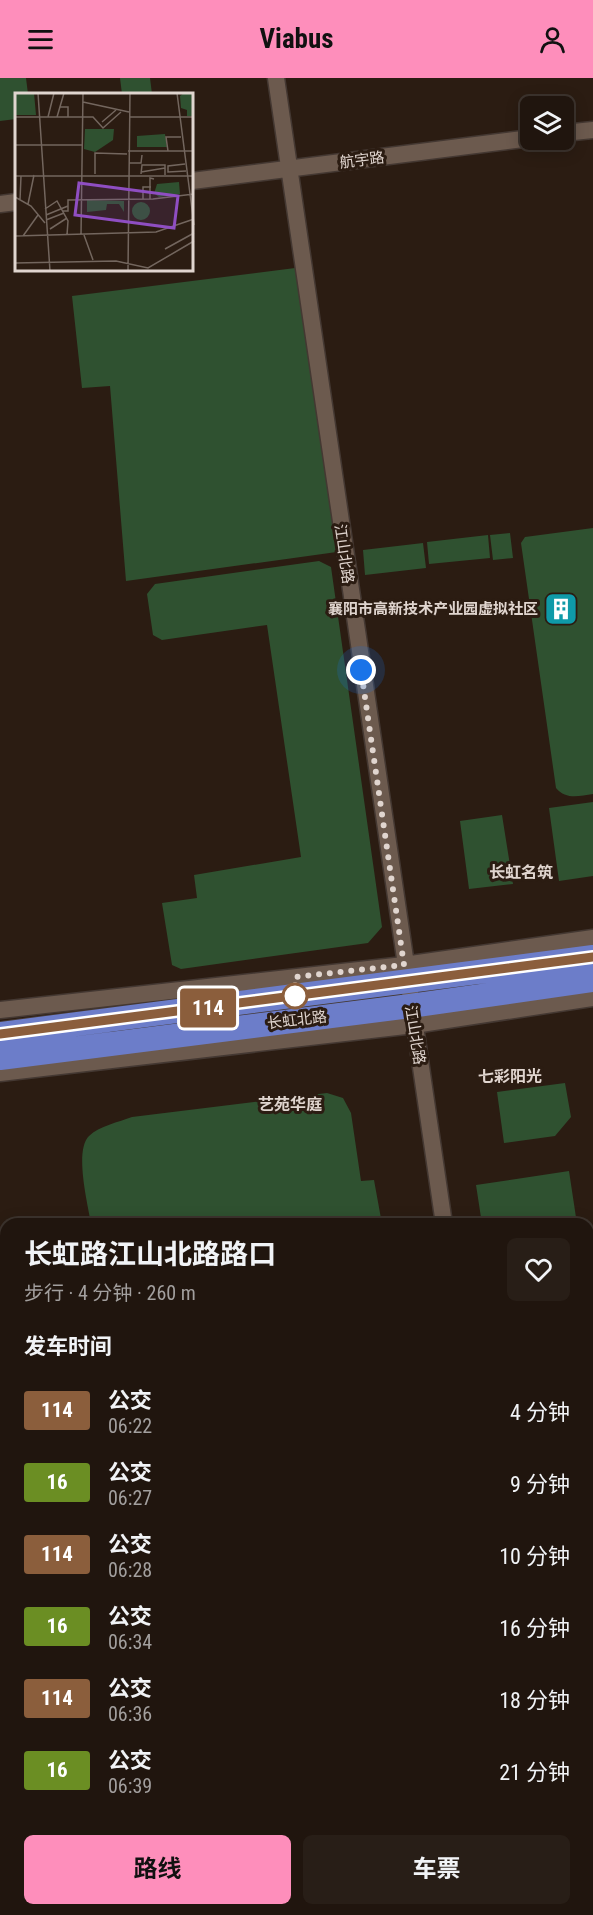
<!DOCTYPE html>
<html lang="zh">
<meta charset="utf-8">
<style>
body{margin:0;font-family:"Roboto Condensed","Noto Sans SC",sans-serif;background:#281e17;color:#f1f3f6;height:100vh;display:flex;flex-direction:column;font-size:22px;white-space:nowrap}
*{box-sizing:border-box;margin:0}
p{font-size:20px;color:#a29f9e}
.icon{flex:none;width:33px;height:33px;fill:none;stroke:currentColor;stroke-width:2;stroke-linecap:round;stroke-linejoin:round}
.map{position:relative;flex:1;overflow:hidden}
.drawer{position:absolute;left:0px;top:1140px;width:594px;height:698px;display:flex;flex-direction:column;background:#20150e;border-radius:18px 18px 0 0;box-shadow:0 3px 15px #0003,0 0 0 2px #3d342e}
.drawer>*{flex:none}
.badge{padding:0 12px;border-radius:4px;font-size:21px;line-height:39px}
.fabs{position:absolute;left:520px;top:18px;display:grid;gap:12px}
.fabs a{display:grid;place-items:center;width:54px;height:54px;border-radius:9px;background:#20150e;box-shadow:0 3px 15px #0003,0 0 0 2px #3d342e;font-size:30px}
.you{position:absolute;width:30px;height:30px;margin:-15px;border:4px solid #fff;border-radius:50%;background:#1a73e8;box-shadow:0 0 0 9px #1a73e833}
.map>.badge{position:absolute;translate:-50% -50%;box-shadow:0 0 0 3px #fff}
h2{padding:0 24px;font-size:22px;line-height:54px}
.round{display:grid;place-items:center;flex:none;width:63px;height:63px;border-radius:9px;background:#281e17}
.overview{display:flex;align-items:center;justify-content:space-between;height:102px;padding:0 24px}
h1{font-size:28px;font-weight:700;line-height:45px}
.button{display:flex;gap:12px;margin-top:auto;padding:12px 24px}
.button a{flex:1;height:69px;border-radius:9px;background:#fe8ebb;color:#111;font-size:24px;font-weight:700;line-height:69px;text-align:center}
.button a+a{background:#281e17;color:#f1f3f6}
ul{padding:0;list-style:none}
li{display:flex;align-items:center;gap:18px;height:72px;padding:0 24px}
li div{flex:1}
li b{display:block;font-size:22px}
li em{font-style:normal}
li .badge{min-width:66px;font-weight:700;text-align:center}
header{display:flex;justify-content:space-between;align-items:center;height:78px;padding:0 24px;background:#fe8ebb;color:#111;font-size:27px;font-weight:700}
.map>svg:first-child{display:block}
</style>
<header><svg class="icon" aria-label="menu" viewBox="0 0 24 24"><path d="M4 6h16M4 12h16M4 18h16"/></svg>Viabus<svg class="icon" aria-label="person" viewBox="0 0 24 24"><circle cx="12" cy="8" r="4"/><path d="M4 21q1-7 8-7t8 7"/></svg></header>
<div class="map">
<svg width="593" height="1837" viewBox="0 0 593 1837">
<rect width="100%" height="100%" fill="#2b1c12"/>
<path fill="#2f5130" d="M0,0H26L28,16H16V41L0,43Z
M120,0H150L152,16H122Z
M303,189L344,473L126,503L110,308L82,310L72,218Z
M593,450V716C579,718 566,722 556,710L521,465L525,459Z
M510,455L513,480L493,482L490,457Z
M488,457L490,480L429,486L427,464Z
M423,465L426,490L365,497L363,472Z
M319,483L331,489L382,849L368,865L181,891L172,887L162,825L197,820L194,797L301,779L267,547L162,562L153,557L147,516L155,506Z
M593,724V798L559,803L549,730Z
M502,737L513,806L469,811L460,743Z
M565,1005L571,1039L555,1058L504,1065L497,1014Z
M327,1015L343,1020L351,1035L361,1103L374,1102L382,1146H91C88,1126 74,1073 89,1058C99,1048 119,1044 132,1039Z
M569,1093L577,1146H482L476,1107Z
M593,1362V1393H588V1363Z
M593,1417V1695L588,1678V1454Z"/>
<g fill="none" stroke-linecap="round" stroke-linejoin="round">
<g stroke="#443832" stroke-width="19">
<path id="minor" d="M276,0L444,1146
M564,55L593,52
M192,103L531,60
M0,126L16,124
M0,932L404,887L593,860
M0,995L414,947L593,920
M588,1190L593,1189
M588,1325L593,1324
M0,1739L6,1750
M0,1767L6,1779
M588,1791L593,1809
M34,1832L37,1837
M49,1832L52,1837"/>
</g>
<g stroke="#443832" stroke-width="26">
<path id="highway" d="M0,956L593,879
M0,980L410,928L593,902"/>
</g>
<use href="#minor" stroke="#6c5a4e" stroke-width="16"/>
<use href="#highway" stroke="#6c7dc9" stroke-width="24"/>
</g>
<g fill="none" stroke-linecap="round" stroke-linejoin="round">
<g stroke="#fff" stroke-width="14">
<path id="line" d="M0,956L593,879"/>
</g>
<use href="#line" stroke="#8b5e3c" stroke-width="9"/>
<path stroke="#e0d5cf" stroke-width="6" stroke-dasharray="0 10.8" d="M295,918V899L404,887L361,592"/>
</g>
<defs>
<g id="building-square" transform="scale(1.725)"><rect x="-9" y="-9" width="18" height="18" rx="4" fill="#0f9aa8" stroke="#2b1c12"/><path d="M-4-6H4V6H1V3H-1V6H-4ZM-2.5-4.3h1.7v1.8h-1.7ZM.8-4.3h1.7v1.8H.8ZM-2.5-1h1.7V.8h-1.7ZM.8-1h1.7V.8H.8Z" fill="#fff"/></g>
</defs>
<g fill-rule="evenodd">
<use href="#building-square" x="561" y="531"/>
</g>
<circle fill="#fff" stroke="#8b5e3c" stroke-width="3" cx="295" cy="918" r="12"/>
<g text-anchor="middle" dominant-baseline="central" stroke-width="6" stroke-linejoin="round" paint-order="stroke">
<g font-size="15" fill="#e0d5cf" stroke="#2b1c12">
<text transform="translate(362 82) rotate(-7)">航宇路</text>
<text transform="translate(344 476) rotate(82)">江山北路</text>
<text transform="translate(297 942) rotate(-7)">长虹北路</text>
<text transform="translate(415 957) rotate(81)">江山北路</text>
</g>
<g font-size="15" font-weight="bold" fill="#e0d5cf" stroke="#2b1c12" text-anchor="end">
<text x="538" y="531">襄阳市高新技术产业园虚拟社区</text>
</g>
<g font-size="16" font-weight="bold" fill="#e0d5cf" stroke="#2b1c12">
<text x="521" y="794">长虹名筑</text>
<text x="510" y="998">七彩阳光</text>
<text x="290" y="1026">艺苑华庭</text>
</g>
</g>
<g transform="translate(15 15)">
<rect width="178" height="178" fill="#2b1c12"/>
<path d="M0,0H19L21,22H0ZM169,0H178V23H172V17L166,15L165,3ZM99,36L98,47L80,59L69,56L70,36ZM150,41L152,54H122V43ZM164,89L165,101L144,104L139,100L138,104L142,91ZM72,107L109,108V119L104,111H92L91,117L72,119ZM117 118a9 9 0 1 1 18 0a9 9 0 1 1-18 0Z" fill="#2f5130"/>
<path fill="none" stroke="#73665e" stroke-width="1.5" d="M23,0L35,178M162,0L179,132M68,9L114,19M45,14H53V24M0,24H78L88,35L106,19M33,24L39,0M42,24L49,0M115,24H179M87,29L101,17M0,52H68M113,58H179M153,58L151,44H166M114,70H126L127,62M170,71L153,73V79L171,78M126,79L150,75M80,81V60L112,61M126,81L127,72H150V82M0,83H179M0,104L16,113L30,130M128,106V94H136M135,106V85L139,86M5,107L6,83M13,111L19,82M30,116L42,108L53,128L52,142M48,118H53V107L138,106L179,101M31,122L53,113M31,127L49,120M35,136L52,125M66,142L68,0M69,142L78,167M0,143L141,139L179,126M8,143L23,122M150,156L179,140M0,170L101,168L133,175L179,148M113,178L115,0"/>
<path fill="#8f4ec2" fill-opacity="0.15" stroke="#8f4ec2" stroke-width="3" d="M64,90L163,103L159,135L60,122Z"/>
<rect width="178" height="178" fill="none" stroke="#e0d5cf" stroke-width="3"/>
</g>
</svg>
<div class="fabs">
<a><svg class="icon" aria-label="layers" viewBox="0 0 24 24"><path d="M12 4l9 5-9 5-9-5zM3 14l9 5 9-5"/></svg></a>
</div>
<div class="you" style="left:361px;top:592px"></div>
<b class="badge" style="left:208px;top:930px;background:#8b5e3c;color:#fff">114</b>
<section class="drawer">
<div class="overview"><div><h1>长虹路江山北路路口</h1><p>步行 · 4 分钟 · 260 m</p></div><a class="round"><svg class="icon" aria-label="heart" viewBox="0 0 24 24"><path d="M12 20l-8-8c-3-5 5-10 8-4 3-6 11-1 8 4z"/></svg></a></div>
<h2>发车时间</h2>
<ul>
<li><span class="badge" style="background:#8b5e3c;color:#fff">114</span><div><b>公交</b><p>06:22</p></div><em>4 分钟</em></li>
<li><span class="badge" style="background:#6b8e23;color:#fff">16</span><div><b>公交</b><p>06:27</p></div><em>9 分钟</em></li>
<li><span class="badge" style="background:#8b5e3c;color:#fff">114</span><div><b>公交</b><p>06:28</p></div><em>10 分钟</em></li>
<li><span class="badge" style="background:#6b8e23;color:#fff">16</span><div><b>公交</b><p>06:34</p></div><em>16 分钟</em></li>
<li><span class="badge" style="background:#8b5e3c;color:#fff">114</span><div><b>公交</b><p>06:36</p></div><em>18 分钟</em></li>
<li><span class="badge" style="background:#6b8e23;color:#fff">16</span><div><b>公交</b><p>06:39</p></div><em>21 分钟</em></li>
</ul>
<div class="button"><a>路线</a><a>车票</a></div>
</section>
</div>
